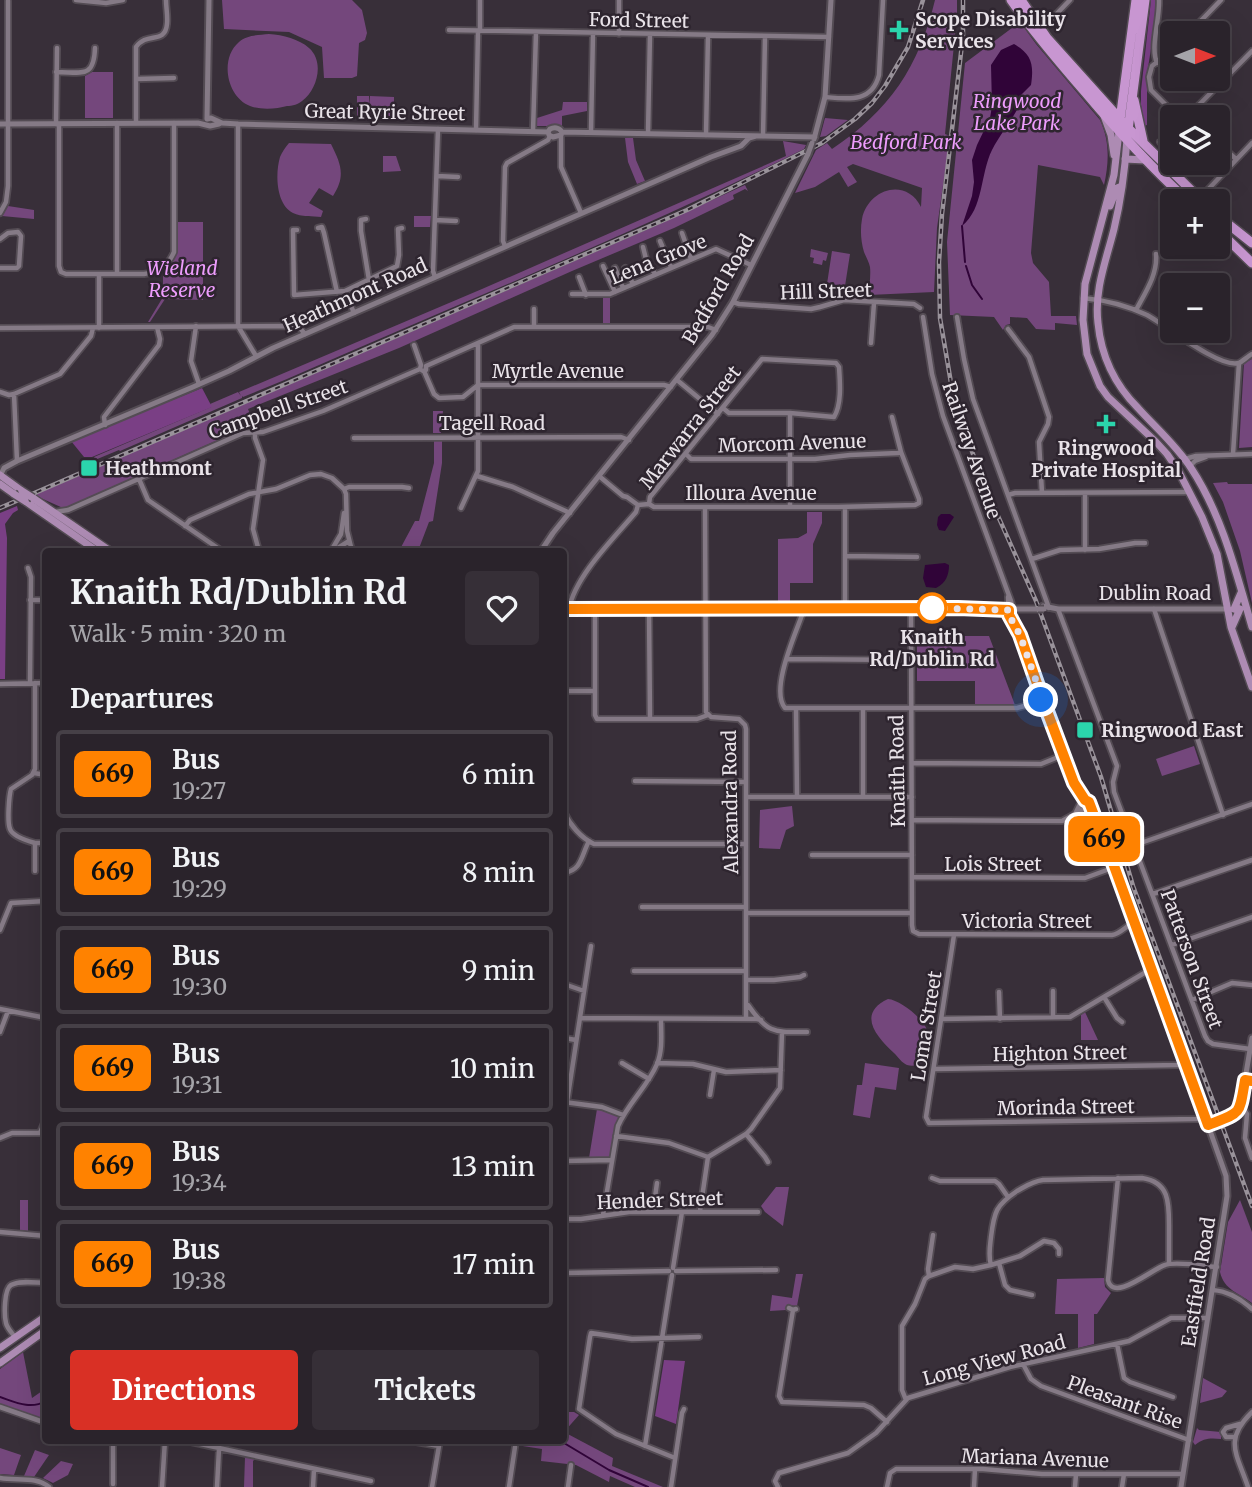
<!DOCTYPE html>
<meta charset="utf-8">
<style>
body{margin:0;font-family:Merriweather,serif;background:#362f37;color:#f1f3f6;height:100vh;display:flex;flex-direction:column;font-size:26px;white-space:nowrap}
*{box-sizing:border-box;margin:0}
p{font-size:23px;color:#a5a4a9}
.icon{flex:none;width:38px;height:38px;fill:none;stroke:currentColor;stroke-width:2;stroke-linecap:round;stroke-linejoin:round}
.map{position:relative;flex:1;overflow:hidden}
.side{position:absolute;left:42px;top:548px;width:525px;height:896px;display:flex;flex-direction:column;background:#2a232b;border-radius:7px;box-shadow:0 7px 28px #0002,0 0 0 2px #464047}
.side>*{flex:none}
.badge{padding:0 14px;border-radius:10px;font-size:24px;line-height:46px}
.needle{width:46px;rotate:90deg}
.fabs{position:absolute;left:1160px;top:21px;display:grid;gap:14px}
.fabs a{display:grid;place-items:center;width:70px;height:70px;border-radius:7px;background:#2a232b;box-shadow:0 7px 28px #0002,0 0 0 2px #464047;font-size:35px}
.you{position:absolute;width:35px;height:35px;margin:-18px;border:5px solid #fff;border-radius:50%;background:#1a73e8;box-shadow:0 0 0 10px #1a73e833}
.map>.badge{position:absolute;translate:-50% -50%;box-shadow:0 0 0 4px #fff}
h2{padding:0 28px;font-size:26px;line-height:63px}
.round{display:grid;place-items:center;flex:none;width:74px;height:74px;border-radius:7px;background:#362f37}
.summary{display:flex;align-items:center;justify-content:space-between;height:119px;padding:0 28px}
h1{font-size:33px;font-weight:700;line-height:52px}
.cta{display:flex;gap:14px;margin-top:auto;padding:14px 28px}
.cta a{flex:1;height:80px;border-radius:7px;background:#d93025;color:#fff;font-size:28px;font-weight:700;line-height:80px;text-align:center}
.cta a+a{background:#362f37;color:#f1f3f6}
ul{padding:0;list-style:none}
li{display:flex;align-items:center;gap:21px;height:88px;margin:0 14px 10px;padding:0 14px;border:4px solid #464047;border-radius:7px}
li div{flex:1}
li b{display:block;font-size:26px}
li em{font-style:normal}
li .badge{min-width:77px;font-weight:700;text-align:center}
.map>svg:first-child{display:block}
</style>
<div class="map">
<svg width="1252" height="1487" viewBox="0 0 1252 1487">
<rect width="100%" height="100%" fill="#382f39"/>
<path fill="#74477c" d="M222,0H352L362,10L367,33L365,40L359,43L357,76L352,78H324L322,47L289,32L224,29Z
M935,0H957V15L945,134L950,136L937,228L934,292L869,295C869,286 871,276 870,267C869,262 866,257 864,252C861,242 860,230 862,219C868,189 906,177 921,207L922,188L853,164L847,167L857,182L848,187L839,172L815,187L795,193L816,150L827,143L832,149C889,111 919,67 935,0Z
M1020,22L1036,44L1100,120C1110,141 1109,163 1104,185L1100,177L1038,165L1031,253L1033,263L1049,282L1051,316H1076L1077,325L1055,323V330L1036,329L1027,318L1010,317V324L1006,325L1003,330L994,317L950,315L947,242L965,63Z
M269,34C283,35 299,39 309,48C325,62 317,90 302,101C299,104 292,106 287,106C277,109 260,110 250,106C227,97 219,59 239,42C247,35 259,35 269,34Z
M92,72H113V118H85V76Z
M357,96H369V107L370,96L394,97V119L357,118Z
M563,102H587V111L562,116V126H537V118L562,110Z
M825,118L848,120L826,136L820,137Z
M625,138H633L636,160L645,181L637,184L628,162Z
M783,141L806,145L804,149C636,233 460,303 287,379L243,397L242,396V398L120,451L119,450L95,460L94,457L211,407L210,404L238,392L241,396L239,392L482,289L786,156Z
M289,143L331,144C341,164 346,176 333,196L319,188L309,203L323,211L321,217C313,216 301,217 293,213C276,204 275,174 280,157C282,152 285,148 289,143Z
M383,156H396L401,171L383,172Z
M745,185L748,191L745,189L733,195L734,199L674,228L572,271L399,348L248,409L254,424L69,506L63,508L34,495L88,472L89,473L93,472V470L131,453L653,227Z
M8,206L34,210V219L2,216Z
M414,216H431L430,227H414Z
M177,222H203V300L165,299L150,322H148L163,297V272L173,260L177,248Z
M811,249L828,253L826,261L823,260L822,265L813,263L814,258L810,257Z
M832,251L850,254L845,286L827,284Z
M603,296H610V324H603Z
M1252,359V447L1239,448L1244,363Z
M433,411H443L441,433H433Z
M434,441H442V463L433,521L429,522L418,551H399L415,521H419L434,463Z
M1227,482L1228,484H1252V603L1240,551L1223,502L1213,483Z
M807,512H822V523L813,544V583H790V603H778V539L798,538L807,533Z
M917,636H989L1015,705L975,704V681H917Z
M1194,746L1200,764L1162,776L1156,759Z
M792,806L794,826L786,830L780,849L759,848L760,810Z
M888,999C901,1000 927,1021 928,1034C928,1043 925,1054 924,1062C918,1065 913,1067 907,1065C902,1063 898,1057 894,1053C877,1037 856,1014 888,999Z
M1085,1012L1098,1040H1081V1015Z
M865,1063L899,1068L896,1090L875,1087L870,1118L853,1115L857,1085H862Z
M597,1109L619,1116L610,1158H589Z
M776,1187H789L783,1226L765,1212L761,1206Z
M20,1200H28V1231L20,1230Z
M1240,1200L1252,1232V1303C1239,1293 1224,1290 1220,1272L1228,1222Z
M796,1274H803L797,1306L787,1305L786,1310L770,1311L772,1295L792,1298Z
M1104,1278L1105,1287L1111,1293L1097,1314H1094V1344L1078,1348V1314H1055L1057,1279Z
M23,1352L32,1398L45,1389V1417L42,1420L0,1405V1369Z
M1203,1378L1227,1391L1222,1397L1200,1403Z
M564,1412H574L579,1415L564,1432L613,1458L612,1466L663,1487H635L610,1476L609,1482L576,1465L541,1461L542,1449L489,1441L564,1440Z
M1197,1428L1199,1430L1221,1432V1439C1210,1438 1204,1438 1195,1445L1193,1442Z
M0,1448L21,1455L14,1475L0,1474Z
M35,1450L49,1455L34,1477L24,1476Z
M245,1457L255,1459L253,1461V1487H244Z
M61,1461L73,1464L68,1475L53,1483L43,1478Z"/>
<path fill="#7a3f85" d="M1151,0H1156V17L1147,74V125L1144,126L1141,105V91Z
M202,388L212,407L92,457H84L71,441Z
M17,506L18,510L13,513L5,524L7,538L5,679H0V513Z
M664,1360L685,1361L676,1424L655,1416Z"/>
<path fill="#300438" d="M1014,44C1032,54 1034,65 1031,85L1021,95L1016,106L1018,108C1010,123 999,136 992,150C980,174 984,208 962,226L972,196L974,182L972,160L977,145L990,118L992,106L991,65L1001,50Z
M941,514H950L954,517L945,531L939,530L937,525L938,517Z
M945,563L949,565C949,575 946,583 936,588L926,587L923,578L925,565Z"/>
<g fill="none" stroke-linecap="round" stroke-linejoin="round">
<path stroke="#300438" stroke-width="2" d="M962,226L965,262
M966,266L972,285L982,299
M0,1397C15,1402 30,1410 46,1401
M559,1440L609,1470L648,1487"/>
<g stroke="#544c54" stroke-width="8">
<path id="street" d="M76,0L106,3L123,0
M480,0V31
M619,0V34
M1042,29L1070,0
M449,30L829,37
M1189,33L1221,0
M1172,50L1152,66L1149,77L1151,90L1178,117
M1157,63C1150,47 1160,19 1159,0
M56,72C82,72 94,79 95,48
M136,79L174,78
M825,97C848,99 872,103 879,75L883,0
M1187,117L1252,51
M117,123V274
M136,123V47C147,31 165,45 167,24C168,16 166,8 166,0
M56,124L57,48
M59,124V266L61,272L66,274H144C159,272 168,266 174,252V123
M238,124V326L256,356
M476,130L478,31
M533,131L536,32
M591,132L593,33
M648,133L650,34
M561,135V167L581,213
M706,135L708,35
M763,136L765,37
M1160,142L1167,139L1172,133
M1218,143L1236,159
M437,176L458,177
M1200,198L1252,143
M0,213L6,202L8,186V1
M366,219L361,220V231L369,280
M435,220L456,221
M318,228L322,227L324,233L337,292
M297,230H293L294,295L345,291
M682,233L691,259
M0,239L8,233L18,232L21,236L19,266L17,268H0
M660,241L671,267
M505,246L503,241L505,167L507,163L548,140L550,136
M643,247L646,259L655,274
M603,266L615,292
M615,268L623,288
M625,268L633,284
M435,277L433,271L438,129
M579,277L586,295
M572,294H610L716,249L751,265
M1083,298C1104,300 1128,306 1147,315C1164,324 1220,369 1239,363C1242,362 1248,356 1252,354
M733,302L739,304L811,309L820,307L844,300L914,304L920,308
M1136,310C1145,293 1158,274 1156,254
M354,313L345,291L397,266L399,255L398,229L402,228
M923,317L932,374L943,416L1011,601L1020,635L1040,692L1041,698L1039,702L1044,705L1047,711L1074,783L1085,800L1089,802L1095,818L1101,830L1208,1125
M957,317L964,359L973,399L1049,608
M196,326L191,361L199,384
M534,327V309
M0,328L290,326L299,327L305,334
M99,328V274
M1008,329L1029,357L1049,417L1048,424L1039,442L1042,493
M871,343L874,303
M414,345L421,365L420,369L423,371L426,370V366L514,327H708L716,330
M424,371L434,394L439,398L463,397L478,385H664L671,387
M677,380L718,414
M0,392L9,395L14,394L60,374L91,336L93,328
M14,394L17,461
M790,413V507
M105,425L104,417L159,345L160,339L157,327
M255,433V438L263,460L253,529L259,551
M354,438L621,437L629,440
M686,454L691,459H815L850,455L898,453L901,452
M1233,454L1239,363
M1185,459L1196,456L1252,454
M1190,466L1195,461L1206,457
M477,476L513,487L570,513
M599,476L623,496L627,497L638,505L649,504L654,507H838L915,505L919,503V499L901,452L892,417
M139,479L148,500L222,551
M344,489L349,487H402L409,488
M1008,495L1015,493L1189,492
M649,504L650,497L762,359L836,363L839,367C840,382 842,404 834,417L790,413H729L723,408
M705,507L706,712L711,717L739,719L745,725L746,729V1019
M845,507V608
M461,508L478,471V344
M55,512L68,510L243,433L263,432L323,411L420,369
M185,526L190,520L249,494L276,489L310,475L321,474L332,478L344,489L346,494L347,531L352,551
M444,550L470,551
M1085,550V494
M331,551L341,534L344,513
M333,551L349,541
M845,556L917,557
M1032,559L1060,550L1099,549L1135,543H1145
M28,568L31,577L30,683
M1008,597L1009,615L1016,629
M30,600H46
M649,608L650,719
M569,609C575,576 614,538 636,512L638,505
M595,609V715L597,719H697L708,715
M802,609V615C795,635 770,690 785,708H1017L1039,702
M911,609L912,925L913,931L919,934L1112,935C1120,934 1126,926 1134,922
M1058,609L1117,766L1113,782L1114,792L1205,1036L1208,1041L1213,1044L1250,1049
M1154,609L1223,815
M787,659L911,660
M35,683V769L32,775L11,789C9,796 7,822 10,829C13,837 28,841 35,843V871
M0,684L46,683
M564,691H595
M796,708L797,797
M863,708V797
M912,763L1041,764L1063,755
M34,773L46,775
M635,781L746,782
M746,797H912
M564,812C570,825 581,838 594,844H746
M1076,812L1081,802L1077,791
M912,820L1062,821L1084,809
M35,843H46
M1135,845L1252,804
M812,855H912
M564,873C582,870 581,856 589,841
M912,877L1085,878L1115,867
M1153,894L1252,860
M642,907H746
M746,913H912
M0,930L11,903L46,901
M954,935L926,1117L929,1123L1197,1119L1205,1117
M1172,945L1252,917
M634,971H746
M746,980H774L800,977L804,975
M564,984L584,991
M1053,991V1017
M999,992L1000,1019
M1104,997L1117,1018L1122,1022
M1192,1000L1232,983L1252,985
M748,1005C768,1034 774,1032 807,1032
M0,1009L46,1018
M580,1018L757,1019L761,1020
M942,1019L1070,1017L1151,969
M0,1032L8,1011
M564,1038L576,1040
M622,1063L649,1079
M657,1063L693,1064L726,1072L781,1070
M934,1069L1179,1065L1186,1063
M710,1095L714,1070
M564,1102L602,1107L623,1115
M567,1102L591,946
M1241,1105L1247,1114L1245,1138L1252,1158
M40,1133L46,1118
M746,1134L765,1157L768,1162
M616,1136L669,1143L708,1157L746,1134L751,1129L780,1088L782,1032
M0,1138L12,1133H46
M564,1161L611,1160
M932,1178L940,1181H995L999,1184L1008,1197
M1118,1178L1108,1280C1113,1303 1152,1269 1165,1265C1175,1261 1205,1266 1217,1267
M653,1211L657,1183
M700,1211L708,1157
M603,1215L618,1126C628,1103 648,1086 657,1064C663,1050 661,1033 661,1019
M564,1219H581L629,1212H758
M0,1232L46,1236
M999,1263L1005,1285L1010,1290L1032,1295
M991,1265L1020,1256L1044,1241L1054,1243L1059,1249V1254
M673,1268L682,1212
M676,1271L776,1270
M564,1273L669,1271
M929,1276L928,1269L933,1235
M1213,1290C1228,1291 1241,1299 1252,1309
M789,1308L793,1310L796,1309
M793,1310L779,1396L782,1402L864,1405L871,1408L887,1422
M15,1337C12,1333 7,1328 6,1323C4,1315 4,1289 11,1285C20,1280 36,1283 46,1283
M1117,1344L1124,1378L1130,1382L1173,1397
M1023,1364L1031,1379L1041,1386L1189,1440
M906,1400L902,1390V1326L915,1304L925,1279L929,1276L955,1267L973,1269L991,1265C988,1256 990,1246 991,1237C994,1212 996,1205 1017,1191C1026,1186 1033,1181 1043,1180L1142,1178C1169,1182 1169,1202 1169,1225C1169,1238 1169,1251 1169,1264
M0,1407L46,1423
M1235,1437H1226L1223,1432L1226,1428L1240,1424
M113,1440V1484
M182,1440L371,1481
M405,1440L439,1446
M645,1446L672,1275
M675,1458L616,1434L579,1409L590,1337L591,1333L632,1339L699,1337
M0,1478C16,1481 37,1476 49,1487
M162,1487L165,1440
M217,1487L219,1449
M313,1487L314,1469
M432,1487L440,1440
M509,1487L515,1447
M568,1487L571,1465
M671,1487L682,1413L684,1409
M778,1487L775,1481L779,1473L848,1453L876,1433L908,1398L1010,1367L1129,1341L1171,1318H1208
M887,1487L890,1473L896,1469H983L1042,1474H1183
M974,1487L975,1469
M1075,1487L1076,1474
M1122,1487L1124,1474
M1248,1487C1237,1454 1223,1440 1252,1412"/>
</g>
<g stroke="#544c54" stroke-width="9">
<path id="secondary" d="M207,119L211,118L222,123L238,124L548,132L550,129C554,127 559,127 562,132L815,137
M207,119L209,0
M0,124L198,123L210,126L219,124
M548,132L549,135L553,137L561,135L562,132
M814,139L825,97L831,0
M0,476L4,468L17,461L193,387L229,371L273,348L711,157L741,146L749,138L756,136
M541,551L553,533L712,335L733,302L808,154
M1043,606L1058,609H1229
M564,609H1038
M1224,1119L1235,1115L1240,1109L1252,1038
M1181,1487L1227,1196L1226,1176L1208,1125L1218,1121"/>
</g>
<g stroke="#544c54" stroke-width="10">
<path id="primary" d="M1104,116L1111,135L1114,155
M1119,132L1114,175L1085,284L1083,320L1087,354L1100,386L1108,397L1156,442L1167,454L1178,470L1202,517L1217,554L1231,627L1252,687
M1127,139C1125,169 1121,200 1114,229C1106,261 1094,290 1098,323C1101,355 1115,385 1138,408C1156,428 1176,445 1191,468C1222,515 1236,572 1252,627
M1125,159L1145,160
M1110,206L1117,188L1122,186
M0,475L22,491
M0,484L14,494
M33,498L110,551
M25,501L97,551
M1234,609L1241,593
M1232,627L1240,609
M0,1348L46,1316
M0,1363L46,1330"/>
</g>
<g stroke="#544c54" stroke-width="12">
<path id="highway" d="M1011,0C1034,33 1059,62 1085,92C1117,130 1151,167 1188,201
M1021,0L1047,38L1128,128L1202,201
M1134,100L1143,141
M1120,120L1136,0
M1128,130L1145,0
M1218,216L1252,243
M1218,230L1252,263"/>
</g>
<use href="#street" stroke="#857a86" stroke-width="4.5"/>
<use href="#secondary" stroke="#857a86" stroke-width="5"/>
<use href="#primary" stroke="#ad8bb3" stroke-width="7"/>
<use href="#highway" stroke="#c896d1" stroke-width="9"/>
<g stroke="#99929a" stroke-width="4.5">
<path id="rail" d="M963,0V36L942,214L939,262L940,318L951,383L962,424L985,487L1036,601L1101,777L1133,886L1252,1206
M0,508L687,210L822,143L855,119L872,103L885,86L908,47L923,0"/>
</g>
<use href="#rail" stroke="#2e252f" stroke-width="2" stroke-dasharray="5" stroke-linecap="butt"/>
<g stroke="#544c54" stroke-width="9" stroke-linecap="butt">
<path id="secondary-bridge" d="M808,154L812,143
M1038,609H1044
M1218,1121L1224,1119"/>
</g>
<g stroke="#544c54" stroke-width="10" stroke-linecap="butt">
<path id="primary-bridge" d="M22,491L33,498
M14,494L25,501"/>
</g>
<use href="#secondary-bridge" stroke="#857a86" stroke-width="5"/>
<use href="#primary-bridge" stroke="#ad8bb3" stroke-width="7"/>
</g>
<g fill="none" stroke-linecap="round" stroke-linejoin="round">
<g stroke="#fff" stroke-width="16">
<path id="line" d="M564,609L958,608L1009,610V615L1020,635L1040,692L1041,698L1039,702L1044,705L1047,711L1074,783L1085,800L1089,802L1095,818L1101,830L1208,1125C1242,1112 1239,1116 1245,1080L1252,1081"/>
</g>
<use href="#line" stroke="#ff8200" stroke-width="10"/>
<path stroke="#e9e3e9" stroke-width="7" stroke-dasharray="0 12.6" d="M932,608L1009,610V615L1020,635L1040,692L1041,700"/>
</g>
<g fill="#2bd5ac" stroke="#2e252f" stroke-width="2.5">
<path d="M895.5 19.5h7v7h7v7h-7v7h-7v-7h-7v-7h7z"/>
<path d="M1102.5 413.5h7v7h7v7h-7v7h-7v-7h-7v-7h7z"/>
<rect x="80" y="459" width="18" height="18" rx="3.5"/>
<rect x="1076" y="721" width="18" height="18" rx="3.5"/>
</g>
<circle fill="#fff" stroke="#ff8200" stroke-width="3.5" cx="932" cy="608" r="14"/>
<g text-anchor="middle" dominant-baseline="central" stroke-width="5" stroke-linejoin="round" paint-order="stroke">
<g font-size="19" font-weight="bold" fill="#e9e3e9" stroke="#2e252f" text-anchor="start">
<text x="915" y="19">Scope Disability<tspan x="915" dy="22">Services</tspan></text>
<text x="1106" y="448" text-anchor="middle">Ringwood<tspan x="1106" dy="22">Private Hospital</tspan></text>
<text x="105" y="468">Heathmont</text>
<text x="1101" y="730">Ringwood East</text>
</g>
<g font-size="19" fill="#e9e3e9" stroke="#2e252f">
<text transform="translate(639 20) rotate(1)">Ford Street</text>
<text transform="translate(385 112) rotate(1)">Great Ryrie Street</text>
<text transform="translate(658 259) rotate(-22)">Lena Grove</text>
<text transform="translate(718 289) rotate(-60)">Bedford Road</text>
<text transform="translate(826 291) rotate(-2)">Hill Street</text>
<text transform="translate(355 295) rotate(-24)">Heathmont Road</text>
<text x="558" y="371">Myrtle Avenue</text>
<text transform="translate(278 409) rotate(-19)">Campbell Street</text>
<text x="492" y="423">Tagell Road</text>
<text transform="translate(690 427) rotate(-52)">Marwarra Street</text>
<text transform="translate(792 443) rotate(-2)">Morcom Avenue</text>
<text transform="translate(972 450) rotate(71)">Railway Avenue</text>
<text x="751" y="493">Illoura Avenue</text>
<text x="1155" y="593">Dublin Road</text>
<text transform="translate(897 771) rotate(-91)">Knaith Road</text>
<text transform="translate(730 802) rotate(-91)">Alexandra Road</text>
<text x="993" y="864">Lois Street</text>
<text x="1027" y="921">Victoria Street</text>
<text transform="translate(1192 959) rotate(70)">Patterson Street</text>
<text transform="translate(926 1026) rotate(-81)">Loma Street</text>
<text transform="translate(1060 1053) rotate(-1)">Highton Street</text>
<text transform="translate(1066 1107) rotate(-1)">Morinda Street</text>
<text transform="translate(660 1200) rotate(-2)">Hender Street</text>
<text transform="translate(1198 1282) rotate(-81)">Eastfield Road</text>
<text transform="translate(994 1360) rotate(-15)">Long View Road</text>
<text transform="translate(1125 1402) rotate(20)">Pleasant Rise</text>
<text transform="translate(1035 1458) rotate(2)">Mariana Avenue</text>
</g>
<g font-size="19" font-style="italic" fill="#ed9cfc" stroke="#2e252f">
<text x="1017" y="101">Ringwood<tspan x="1017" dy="22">Lake Park</tspan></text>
<text x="906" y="142">Bedford Park</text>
<text x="182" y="268">Wieland<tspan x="182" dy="22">Reserve</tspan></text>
</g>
<g font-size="19" font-weight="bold" fill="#e9e3e9" stroke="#2e252f">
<text x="932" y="637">Knaith<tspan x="932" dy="22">Rd/Dublin Rd</tspan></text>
</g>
</g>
</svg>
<div class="fabs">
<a><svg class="needle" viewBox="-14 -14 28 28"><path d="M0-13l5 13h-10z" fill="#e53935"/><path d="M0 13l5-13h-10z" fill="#a5a4a9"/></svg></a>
<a><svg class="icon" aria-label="layers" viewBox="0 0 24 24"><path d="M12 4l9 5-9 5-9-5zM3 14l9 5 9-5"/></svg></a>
<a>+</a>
<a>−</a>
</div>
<div class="you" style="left:1041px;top:700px"></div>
<b class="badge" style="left:1104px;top:839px;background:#ff8200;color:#111">669</b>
<section class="side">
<div class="summary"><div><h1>Knaith Rd/Dublin Rd</h1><p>Walk · 5 min · 320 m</p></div><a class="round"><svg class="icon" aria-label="heart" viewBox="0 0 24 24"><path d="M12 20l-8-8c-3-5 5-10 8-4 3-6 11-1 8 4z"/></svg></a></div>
<h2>Departures</h2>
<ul>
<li><span class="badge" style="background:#ff8200;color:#111">669</span><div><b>Bus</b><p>19:27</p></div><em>6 min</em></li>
<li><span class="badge" style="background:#ff8200;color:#111">669</span><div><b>Bus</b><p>19:29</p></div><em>8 min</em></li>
<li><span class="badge" style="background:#ff8200;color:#111">669</span><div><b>Bus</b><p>19:30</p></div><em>9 min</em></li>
<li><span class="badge" style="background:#ff8200;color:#111">669</span><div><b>Bus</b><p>19:31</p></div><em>10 min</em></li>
<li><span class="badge" style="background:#ff8200;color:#111">669</span><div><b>Bus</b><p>19:34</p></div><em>13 min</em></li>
<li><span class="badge" style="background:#ff8200;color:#111">669</span><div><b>Bus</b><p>19:38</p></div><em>17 min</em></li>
</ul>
<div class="cta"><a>Directions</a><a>Tickets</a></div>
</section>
</div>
